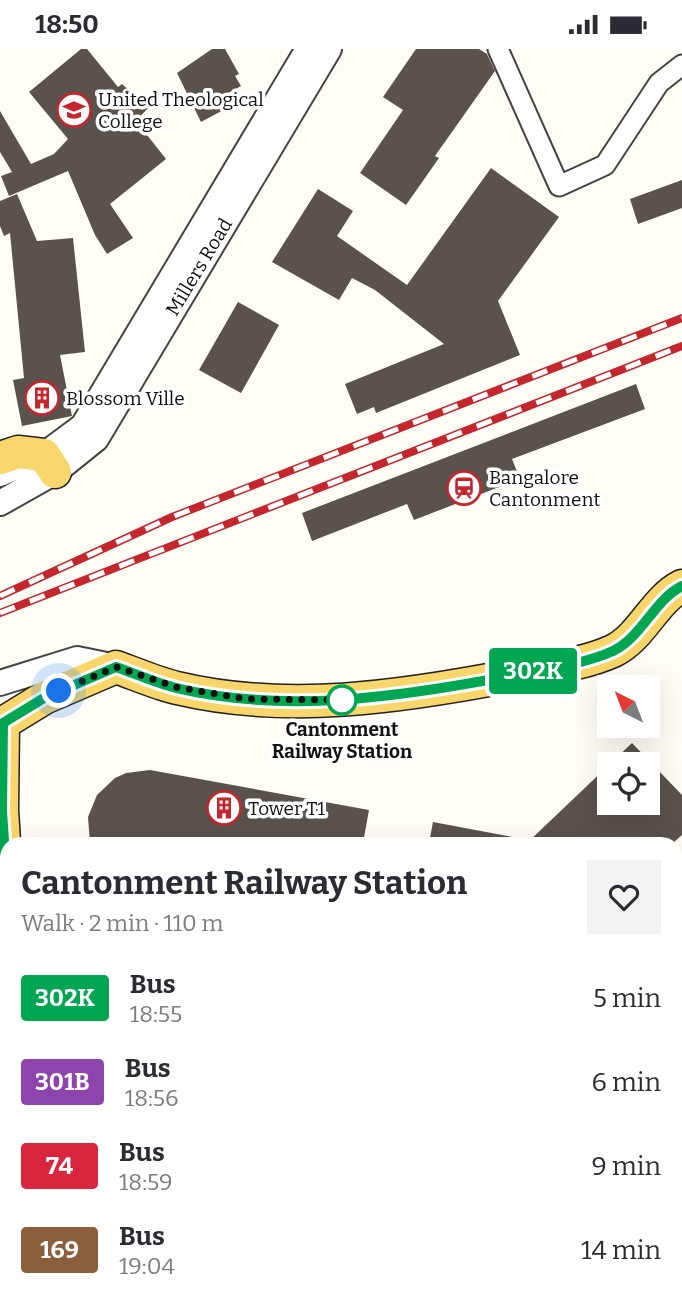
<!DOCTYPE html>
<meta charset="utf-8">
<style>
body{margin:0;font-family:Bitter,serif;background:#f2f2f3;color:#2b2b33;height:100vh;display:flex;flex-direction:column;font-size:26px;white-space:nowrap}
*{box-sizing:border-box;margin:0}
p{font-size:23px;color:#7c7c81}
.icon{flex:none;width:38px;height:38px;fill:none;stroke:currentColor;stroke-width:2;stroke-linecap:round;stroke-linejoin:round}
.map{position:relative;flex:1;overflow:hidden}
.side{position:absolute;left:0px;top:788px;width:682px;height:471px;display:flex;flex-direction:column;background:#fff;border-radius:21px 21px 0 0;box-shadow:0 7px 28px #0002}
.side>*{flex:none}
.badge{padding:0 14px;border-radius:5px;font-size:24px;line-height:46px}
.needle{width:46px;rotate:318deg}
.tools{position:absolute;left:597px;top:626px;display:grid;gap:14px}
.tools a{display:grid;place-items:center;width:63px;height:63px;border-radius:0px;background:#fff;box-shadow:0 7px 28px #0002;font-size:35px}
.you{position:absolute;width:35px;height:35px;margin:-18px;border:5px solid #fff;border-radius:50%;background:#1a73e8;box-shadow:0 0 0 10px #1a73e833}
.map>.badge{position:absolute;translate:-50% -50%;box-shadow:0 0 0 4px #fff}
.round{display:grid;place-items:center;flex:none;width:74px;height:74px;border-radius:0px;background:#f2f2f3}
.overview{display:flex;align-items:center;justify-content:space-between;height:119px;padding:0 21px}
h1{font-size:33px;font-weight:700;line-height:52px}
ul{padding:0;list-style:none}
li{display:flex;align-items:center;gap:21px;height:84px;padding:0 21px}
li div{flex:1}
li b{display:block;font-size:26px}
li em{font-style:normal}
li .badge{min-width:77px;font-weight:700;text-align:center}
.status{display:flex;justify-content:space-between;align-items:center;height:49px;padding:0 35px;background:#fff;direction:ltr}
.status svg{height:19px;fill:currentColor}
.map>svg:first-child{display:block}
</style>
<div class="status"><b>18:50</b><svg viewBox="0 0 49 12"><path d="M0 12V9h3v3zM5 12V6h3v6zM10 12V3h3v9zM15 12V0h3v12zM26 1h20v11H26zM47 4h2v5h-2z"/></svg></div>
<div class="map">
<svg width="682" height="1258" viewBox="0 0 682 1258">
<rect width="100%" height="100%" fill="#fffdf5"/>
<path fill="#d5ebbd" d="M682,1195V1258H645L632,1254L633,1251H676V1200Z"/>
<path fill="#5a524d" fill-rule="evenodd" d="M81,0H87L118,38L122,35L148,59L136,72L166,110L110,155L133,189L107,205L95,186L68,122L9,147L1,127L12,123L0,103V62L31,115L54,105L68,90L29,43Z
M212,0H225L239,25L235,27L241,37L221,48L227,59L201,73L177,24Z
M416,0H479L487,5L495,22L435,107L439,109L406,156L360,124L403,61L383,48Z
M491,119L559,168L498,252L520,306L376,364L374,358L357,365L345,335L444,295L375,241L352,229L339,251L272,213L318,140L353,162L337,187L407,236Z
M682,131V159L638,175L630,150Z
M17,145L37,192L73,189L85,303L60,306L72,367L22,377L13,331L24,329L10,184L4,187L0,177V152Z
M238,253L279,276L241,344L199,321Z
M636,335L645,360L512,410L520,430L414,471L407,455L312,492L302,464Z
M632,694L682,746V786L673,794H527ZM609,716H648V754H609Z
M150,721L369,761L363,794H90L88,768L97,746L115,729L126,724Z
M433,773L512,788L511,794H429Z"/>
<g fill="none" stroke-linecap="round" stroke-linejoin="round">
<g stroke="#444" stroke-width="23">
<path id="minor" d="M498,0L559,137L605,116L659,34L682,16
M538,1251L543,1258"/>
</g>
<g stroke="#444" stroke-width="28">
<path id="tertiary" d="M0,425L44,406L83,377L308,0
M0,454L55,423L96,390L329,0
M0,634L77,610L116,618
M0,901H7
M676,1013L682,1014"/>
</g>
<g stroke="#222" stroke-width="35">
<path id="primary" d="M0,409L18,403L44,406L55,423
M3,674L2,762L7,837
M0,676L44,649L116,618C136,625 156,634 177,639C286,665 401,648 510,627C543,620 582,616 613,602C643,587 654,551 682,537
M0,922L7,935
M26,1251V1258"/>
</g>
<use href="#minor" stroke="#fff" stroke-width="19"/>
<use href="#tertiary" stroke="#fff" stroke-width="24"/>
<use href="#primary" stroke="#f9d66b" stroke-width="32"/>
<g stroke="#c4262e" stroke-width="8">
<path id="rail" d="M0,547L172,468L682,269
M0,564L682,297"/>
</g>
<use href="#rail" stroke="#fff" stroke-width="5" stroke-dasharray="16" stroke-linecap="butt"/>
</g>
<g fill="none" stroke-linecap="round" stroke-linejoin="round">
<g stroke="#fff" stroke-width="16">
<path id="line" d="M7,837L2,762L3,674L44,649L116,618C136,625 156,634 176,639C285,665 401,648 510,627C543,620 582,616 613,602C643,587 654,551 682,537"/>
</g>
<use href="#line" stroke="#00a651" stroke-width="10"/>
<path stroke="#111" stroke-width="7" stroke-dasharray="0 12.6" d="M59,642L116,618L176,638L246,650L342,651"/>
</g>
<defs>
<g id="university-ring" transform="scale(1.75)"><circle r="9.5" fill="#fff" stroke="#c4262e" stroke-width="1.5"/><path d="M0-5L7-2L0 1L-7-2ZM-4 1L0 2.5L4 1V4Q0 6-4 4Z" fill="#c4262e"/></g>
<g id="building-ring" transform="scale(1.75)"><circle r="9.5" fill="#fff" stroke="#c4262e" stroke-width="1.5"/><path d="M-4-6H4V6H1V3H-1V6H-4ZM-2.5-4.3h1.7v1.8h-1.7ZM.8-4.3h1.7v1.8H.8ZM-2.5-1h1.7V.8h-1.7ZM.8-1h1.7V.8H.8Z" fill="#c4262e"/></g>
<g id="station-ring" transform="scale(1.75)"><circle r="9.5" fill="#fff" stroke="#c4262e" stroke-width="1.5"/><path d="M-3-6H3Q5-6 5-4V2Q5 4 3 4L4.5 6H3L1.5 4h-3L-3 6H-4.5L-3 4Q-5 4-5 2V-4Q-5-6-3-6ZM-3.5-4v3h7v-3ZM-3.5 1v1.5H-2V1ZM2 1v1.5H3.5V1Z" fill="#c4262e"/></g>
</defs>
<g fill-rule="evenodd">
<use href="#university-ring" x="74" y="61"/>
<use href="#building-ring" x="42" y="349"/>
<use href="#station-ring" x="464" y="439"/>
<use href="#building-ring" x="224" y="759"/>
</g>
<circle fill="#fff" stroke="#00a651" stroke-width="3.5" cx="342" cy="651" r="14"/>
<g text-anchor="middle" dominant-baseline="central" stroke-width="7" stroke-linejoin="round" paint-order="stroke">
<g font-size="19" fill="#111" stroke="#fff" text-anchor="start">
<text x="98" y="50">United Theological<tspan x="98" dy="22">College</tspan></text>
<text x="66" y="349">Blossom Ville</text>
<text x="489" y="428">Bangalore<tspan x="489" dy="22">Cantonment</tspan></text>
<text x="248" y="759">Tower T1</text>
</g>
<g font-size="19" fill="#111" stroke="#fff">
<text transform="translate(199 218) rotate(-59)">Millers Road</text>
</g>
<g font-size="19" font-weight="bold" fill="#111" stroke="#fff">
<text x="342" y="680">Cantonment<tspan x="342" dy="22">Railway Station</tspan></text>
</g>
</g>
</svg>
<div class="tools">
<a><svg class="needle" viewBox="-14 -14 28 28"><path d="M0-13l5 13h-10z" fill="#e53935"/><path d="M0 13l5-13h-10z" fill="#7c7c81"/></svg></a>
<a><svg class="icon" aria-label="locate" viewBox="0 0 24 24"><circle cx="12" cy="12" r="6"/><path d="M12 2v4M12 18v4M2 12h4M18 12h4"/></svg></a>
</div>
<div class="you" style="left:59px;top:642px"></div>
<b class="badge" style="left:533px;top:622px;background:#00a651;color:#fff">302K</b>
<section class="side">
<div class="overview"><div><h1>Cantonment Railway Station</h1><p>Walk · 2 min · 110 m</p></div><a class="round"><svg class="icon" aria-label="heart" viewBox="0 0 24 24"><path d="M12 20l-8-8c-3-5 5-10 8-4 3-6 11-1 8 4z"/></svg></a></div>
<ul>
<li><span class="badge" style="background:#00a651;color:#fff">302K</span><div><b>Bus</b><p>18:55</p></div><em>5 min</em></li>
<li><span class="badge" style="background:#8e44ad;color:#fff">301B</span><div><b>Bus</b><p>18:56</p></div><em>6 min</em></li>
<li><span class="badge" style="background:#d7263d;color:#fff">74</span><div><b>Bus</b><p>18:59</p></div><em>9 min</em></li>
<li><span class="badge" style="background:#8b5e3c;color:#fff">169</span><div><b>Bus</b><p>19:04</p></div><em>14 min</em></li>
</ul>
</section>
</div>
